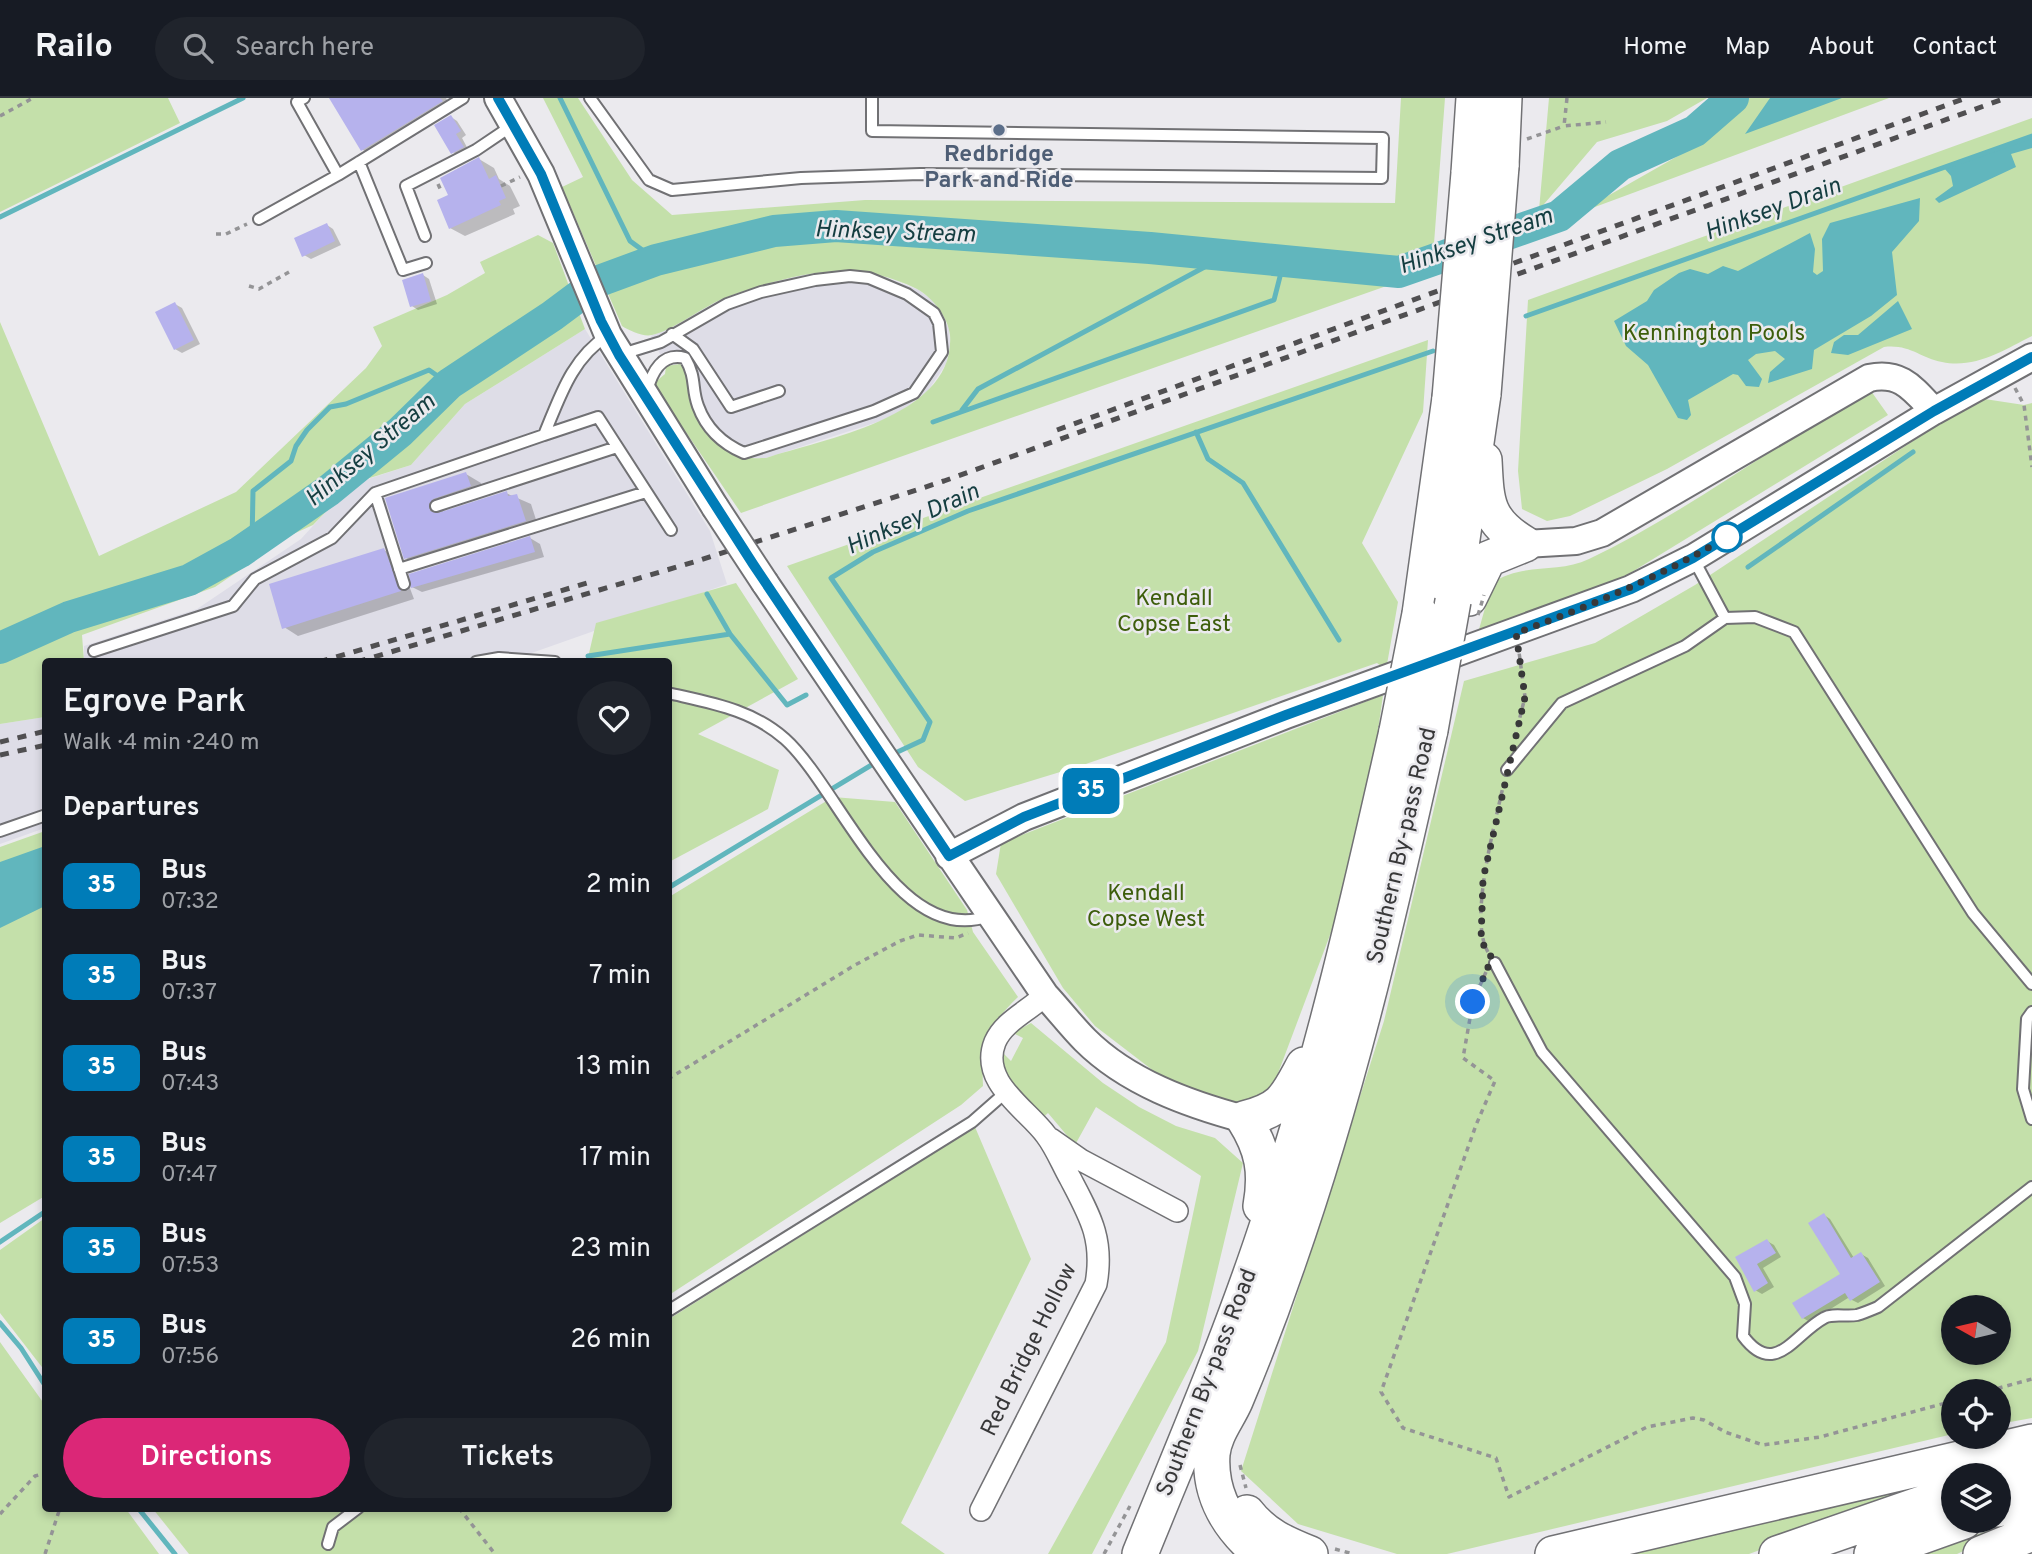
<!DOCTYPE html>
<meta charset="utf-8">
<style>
body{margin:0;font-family:Overpass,sans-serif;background:#20242c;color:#f1f3f6;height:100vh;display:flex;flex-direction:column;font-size:26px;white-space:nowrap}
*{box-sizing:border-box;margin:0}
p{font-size:23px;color:#9ea1a6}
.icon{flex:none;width:38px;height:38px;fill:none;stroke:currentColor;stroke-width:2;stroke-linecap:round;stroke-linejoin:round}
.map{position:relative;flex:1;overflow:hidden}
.details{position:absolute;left:42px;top:560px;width:630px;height:854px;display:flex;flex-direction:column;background:#171b24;border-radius:7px;box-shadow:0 4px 10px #0003}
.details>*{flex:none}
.badge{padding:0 14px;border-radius:10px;font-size:24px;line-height:46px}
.needle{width:46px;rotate:278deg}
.controls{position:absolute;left:1941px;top:1197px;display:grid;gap:14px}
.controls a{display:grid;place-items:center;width:70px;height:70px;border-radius:50%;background:#171b24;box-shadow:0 4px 10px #0003;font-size:35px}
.you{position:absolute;width:35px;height:35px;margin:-18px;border:5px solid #fff;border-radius:50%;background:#1a73e8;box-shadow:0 0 0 10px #1a73e833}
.map>.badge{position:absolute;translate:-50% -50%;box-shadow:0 0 0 4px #fff}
h2{padding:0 21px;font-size:26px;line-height:63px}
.round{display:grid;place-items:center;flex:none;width:74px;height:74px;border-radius:37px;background:#20242c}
.summary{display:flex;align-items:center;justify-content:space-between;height:119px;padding:0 21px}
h1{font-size:33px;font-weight:600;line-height:52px}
.cta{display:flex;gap:14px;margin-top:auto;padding:14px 21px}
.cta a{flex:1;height:80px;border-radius:42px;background:#db2777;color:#fff;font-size:28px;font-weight:600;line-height:80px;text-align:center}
.cta a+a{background:#20242c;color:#f1f3f6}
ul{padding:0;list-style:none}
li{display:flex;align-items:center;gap:21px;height:91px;padding:0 21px}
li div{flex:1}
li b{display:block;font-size:26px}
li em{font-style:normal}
li .badge{min-width:77px;font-weight:700;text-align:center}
header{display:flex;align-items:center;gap:42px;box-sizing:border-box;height:98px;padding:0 35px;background:#171b24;border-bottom:2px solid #363941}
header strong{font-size:33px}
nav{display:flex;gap:38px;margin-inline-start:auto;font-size:24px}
.search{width:490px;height:63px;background:#20242c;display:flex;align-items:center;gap:18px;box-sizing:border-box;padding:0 24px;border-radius:38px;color:#9ea1a6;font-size:26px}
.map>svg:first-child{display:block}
</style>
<header>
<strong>Railo</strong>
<div class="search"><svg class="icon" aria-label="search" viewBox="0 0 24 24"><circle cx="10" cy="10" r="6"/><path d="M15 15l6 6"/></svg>Search here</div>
<nav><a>Home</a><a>Map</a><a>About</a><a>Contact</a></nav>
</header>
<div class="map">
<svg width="2032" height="1456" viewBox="0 0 2032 1456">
<rect width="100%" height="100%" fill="#ebeaee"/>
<path fill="#dedde7" d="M832,171L872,174L919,192L937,206L949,231L950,249L946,266L928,293L893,319L766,360L745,361L724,354L693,310L673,266L666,268L651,238L726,199L804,176Z
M585,231L710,433L727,486L509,563L84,564V548L197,511L301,441L350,387L411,367L465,306Z
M45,619V730L0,746V626Z"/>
<path fill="#c4e0aa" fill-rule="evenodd" d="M0,0H168L180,25L0,114Z
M543,0H578L632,82L672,117L865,102L1395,105L1401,0H1445L1432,172L741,415L653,286L665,276L666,268L680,266L687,271C693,320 709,364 766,360C824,341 956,319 950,237C948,219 933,200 917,191C865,165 817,171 763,187C748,192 732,196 718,203C699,212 671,233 652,237C643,239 630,233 622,228L562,89L583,79Z
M1549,0H1707L1667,23L1597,44L1539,112Z
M1749,0H1889L1576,116L1699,46Z
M2032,20V238C2004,252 1975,271 1942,264C1920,260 1910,246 1884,249L1667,371L1570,418L1547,423L1522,411L1518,373L1528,202Z
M538,137L553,145L585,231L465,306L411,367L354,385L313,427L291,437L215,489L82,537L84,563L46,564L45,619L0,626V224L99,458L236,394L366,270L382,248L373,229L447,197L485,175L480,164Z
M1428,242L1423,314L1362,445L1398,504L1386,572L1377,565L1083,667L965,703L918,669L787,468Z
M1871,293L1888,317L1627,477L1478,535L1492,485C1523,464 1558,476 1589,461C1688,414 1775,345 1871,293Z
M1978,300L2024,307L2032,305V1320L1999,1326L1998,1293H1953V1336L1447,1456H1397L1298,1426L1241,1373L1384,923L1464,583L1595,545L1695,487ZM1953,1209H1998V1255H1953Z
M736,485L798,581L698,636L779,672L768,711L669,764L668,564H587L596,525Z
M1383,597L1374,661L1342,805L1271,994L1242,1009L1172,987L1095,928L1063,890L996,776L1001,745Z
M833,699L895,704L967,812L973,834L1018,899C987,929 981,945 983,988L961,1007L669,1197V799Z
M45,733V1098L0,1125V749Z
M1031,925L1103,985L1139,1009L1176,1028L1215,1040L1243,1065L1198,1253L1092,1456H1048L1166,1244L1201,1078L1096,1009L1075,1047L1048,1015L1038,1024C1021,1003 1001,984 1004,956L1011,963L1023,940L1013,935Z
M975,1029L1031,1161L901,1425L945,1456H189L153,1411L668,1410L669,1221Z
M45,1120V1273L0,1215V1152Z
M0,1244L45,1307L44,1412L126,1411L159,1456H0Z
M1932,1377L1933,1387L1749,1456H1620Z
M2007,1426L2011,1431L1957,1456H1922Z"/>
<path fill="#61b6bd" d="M1770,0H1842L1745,36Z
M2032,38V50L2011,56L2016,69L1939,105L1935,101L1953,88L1951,78L1944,70Z
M1920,100L1919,123L1892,154L1897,197L1871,218L1814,252L1812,271L1768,285L1770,274L1785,261L1775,253L1756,256L1748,262L1762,281L1759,289L1746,288L1738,277L1733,276L1688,302L1691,317L1687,322L1678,320L1648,267L1626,248L1614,223L1647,203L1654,192L1679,175L1690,171L1708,176L1723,168L1738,173L1810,135L1815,151L1813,174L1817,177L1823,173L1822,141L1830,125Z
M1898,203L1912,231L1848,257L1831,255L1834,244L1844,237H1858Z
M45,748V808L0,830V764Z"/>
<path fill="#0003" d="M331,0H446L452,10L373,58L363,52Z
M451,19L457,23L466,37L462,40L469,53L460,58L453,54Z
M479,61L494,70L499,81L510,88L520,108L513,111L515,116L465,138L450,130V98Z
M327,127L333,131L341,147L311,161L304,157Z
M423,177L429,181L437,206L418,212L412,208Z
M175,206L182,210L200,246L182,255L175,251Z
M466,376L481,385L484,396L448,408L440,417L506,395L531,406L539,431L420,468L406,460L387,401Z
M530,440L540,446L544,459L422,494L412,489Z
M384,452L399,461L414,501L298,538L284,529Z
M1824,1117L1830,1121L1854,1160L1861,1156L1868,1160L1885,1188L1858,1205L1848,1200L1810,1224L1803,1220L1842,1177Z
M1767,1143L1774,1147L1781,1159L1763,1170L1774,1189L1762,1196L1755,1192L1737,1160Z"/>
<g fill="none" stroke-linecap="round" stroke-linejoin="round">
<path stroke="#61b6bd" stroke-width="5" d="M560,0L630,143L656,162
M0,119L243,0
M1526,218L2032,38
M962,312L978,291L1225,158
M933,324L1274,202L1284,163
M1196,334L1208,361L1243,385L1339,542
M252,445L253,393L291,363L296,348L307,332L330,309L346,306L429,272L449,286
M1748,469L1913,354
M707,496L730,536
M588,558L730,536L787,607L806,597
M891,657L923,642L930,624L831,480L873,454L968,413L1433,253
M668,790L878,663
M0,1144L46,1113
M0,1225L21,1250L46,1289
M138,1410L175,1456"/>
<path stroke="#61b6bd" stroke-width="32" d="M0,550L69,519L189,482L240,454L328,393L400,334L449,286L552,218L599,183L656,162L774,133L836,128L1150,150L1399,174L1559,118L1620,67L1695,33L1733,0"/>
</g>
<path fill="#b6b2ed" d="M329,0H440L443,3L361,53Z
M451,17L461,33L456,36L464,49L451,56L434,27Z
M479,59L489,81L496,77L506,100L499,103L501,107L449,131L437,102L448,97L440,80Z
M327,125L335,143L302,159L294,140Z
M423,175L431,203L410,209L402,182Z
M175,204L194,242L174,252L155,214Z
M466,374L471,388L433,401L429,406L430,413L438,415L507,393L508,398L517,396L526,423L404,461L385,400Z
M530,438L535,454L411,490L409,476Z
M384,450L401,493L282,531L269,486Z
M1824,1115L1851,1160L1861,1154L1880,1184L1850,1203L1845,1195L1802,1221L1792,1205L1840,1176L1808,1125Z
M1767,1141L1776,1155L1757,1166L1768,1185L1754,1194L1735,1159Z"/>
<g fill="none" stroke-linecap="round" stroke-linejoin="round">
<g stroke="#717174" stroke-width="14">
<path id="service" d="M304,0L297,4L338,77L463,0
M590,0L649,82L672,92L801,80L920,76L1382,80L1383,40L872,33V0
M359,64L403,172L426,165
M259,121L338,77
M425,138L406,88L476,52L513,27
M672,236L693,251L731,309L779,293
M622,256L661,244L727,206L761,194L815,182L850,178L869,180L907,196L934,215L939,225L942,254L914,295L874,313L744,355C723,346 706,330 698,308C691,289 697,281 685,260C662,254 652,274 647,293
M544,337L598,319L671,432
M436,408L617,349
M1693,460L1725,520
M399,471L646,394
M404,486L375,395L544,337C560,299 571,261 608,237
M94,553L233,508L255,481L332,440L375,395
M476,564L499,560L555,564
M668,595C711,605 751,611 785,641C839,689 897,851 989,818
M1507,672L1562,605L1685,548L1725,520L1755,519L1794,534L1973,815L2032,886
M0,733L46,717
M1495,865L1542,954L1735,1179L1745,1206L1743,1238C1775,1281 1794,1236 1824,1220C1832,1215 1847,1219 1857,1217C1864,1215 1871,1212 1878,1209L2032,1089
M2032,914L2027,921L2023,991L2032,1021
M668,1213L972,1024L1005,995
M328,1446L333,1429L358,1410"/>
</g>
<g stroke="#717174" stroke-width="24">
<path id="minor" d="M1051,1041L1081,1062L1177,1113
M981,1412L1096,1186C1104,1141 1090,1118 1070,1080C1062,1066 1056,1050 1046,1037C1027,1011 979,984 995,944C1004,923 1029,913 1045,897"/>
</g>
<g stroke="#717174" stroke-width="30">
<path id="tertiary" d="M498,0L541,76L608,237L715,409
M1525,446L1576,443L1602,435L1869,280C1901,273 1913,291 1934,313
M765,485L1045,897C1059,912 1071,928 1085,942C1127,984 1188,1006 1244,1021
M949,758L1024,719L1286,617L1631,491L1693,460L1934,313L2032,259"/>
</g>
<g stroke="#717174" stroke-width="38">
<path id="trunk" d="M1501,68L1504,0
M1469,75L1474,0
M1484,362C1486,404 1486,423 1525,446
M1469,500L1488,461L1525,446
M1453,503L1483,296
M1420,516L1450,300
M1261,1108C1267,1074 1263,1051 1244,1021C1283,1011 1286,1000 1304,967
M1998,1380L2032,1369
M1998,1411L2032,1401
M1247,1415C1264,1437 1285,1446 1310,1456
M1140,1456C1185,1345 1233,1234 1270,1120C1323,960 1360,797 1397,633
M1261,1456C1230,1431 1209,1398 1212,1356C1214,1336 1227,1321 1235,1303C1254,1258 1272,1211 1288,1164C1349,990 1390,812 1430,632
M1553,1456L2032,1344
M1777,1456L1953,1395
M1872,1456L1964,1423
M1981,1456L2032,1435"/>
</g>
<path stroke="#949496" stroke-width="3.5" stroke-dasharray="5 5" stroke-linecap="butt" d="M1567,0L1564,28L1606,24
M0,18L33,0
M1527,41L1564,28
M438,86L442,95
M501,88L520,79
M216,136H226L247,126
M249,188L259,191L289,174
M2015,290L2024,307L2032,369
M1515,639L1525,599L1519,554
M1488,854C1468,821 1496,723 1504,684
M1486,874L1473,903L1463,960L1495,983L1476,1027L1381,1294L1403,1330L1496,1360L1509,1399L1647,1329L1693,1320L1704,1322L1725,1334L1763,1347L1820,1339L1953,1303
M668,981L855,867L900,843L918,837L956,840L968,835
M1988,1293L2032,1281
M1240,1367L1246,1390
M459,1410L495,1456
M0,1416L35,1378L46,1375
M1335,1451L1353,1456
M45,1456L60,1410
M1104,1456L1130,1408"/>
<use href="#service" stroke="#fff" stroke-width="10"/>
<use href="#minor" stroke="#fff" stroke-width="21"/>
<use href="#tertiary" stroke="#fff" stroke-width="26"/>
<use href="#trunk" stroke="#fff" stroke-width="35"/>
<path stroke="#504f51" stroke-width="5" stroke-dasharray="9 9" stroke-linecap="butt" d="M1057,332L1966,0
M319,564L594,483
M357,564L697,463L944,383L2006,0
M0,644L46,633
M0,657L46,647"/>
<g stroke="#717174" stroke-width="30" stroke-linecap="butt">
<path id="tertiary-bridge" d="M715,409L765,485"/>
</g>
<g stroke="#717174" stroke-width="38" stroke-linecap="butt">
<path id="trunk-bridge" d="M1483,296L1501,68
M1450,300L1469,75
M1430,632L1453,503
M1397,633L1420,516"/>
</g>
<path stroke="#949496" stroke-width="3.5" stroke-dasharray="5 5" stroke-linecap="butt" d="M1478,517L1484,497"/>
<use href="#tertiary-bridge" stroke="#fff" stroke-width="26"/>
<use href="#trunk-bridge" stroke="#fff" stroke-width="35"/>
</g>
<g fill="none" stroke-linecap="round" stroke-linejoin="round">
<g stroke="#fff" stroke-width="16">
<path id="line" d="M498,0L541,76L601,223L619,257L753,466L949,758L1024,719L1286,617L1631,491L1693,460L1934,313L2032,259"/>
</g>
<use href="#line" stroke="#007cb8" stroke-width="10"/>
<path stroke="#383839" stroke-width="7" stroke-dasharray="0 12.6" d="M1473,904L1492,860L1481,843L1483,781L1525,599L1516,535C1593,507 1665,477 1735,434L1727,439"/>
</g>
<circle fill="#5c6f8a" stroke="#ebeaee" stroke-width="2.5" cx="999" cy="32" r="7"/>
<circle fill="#fff" stroke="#007cb8" stroke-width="3.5" cx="1727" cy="439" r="14"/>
<g text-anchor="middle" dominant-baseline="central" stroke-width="5" stroke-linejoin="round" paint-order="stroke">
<g font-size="23" font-weight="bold" fill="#4e5e75" stroke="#ebeaee">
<text x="999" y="57">Redbridge<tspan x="999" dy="26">Park and Ride</tspan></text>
</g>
<g font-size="23" fill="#3d5e0b" stroke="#ebeaee">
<text x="1714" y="236">Kennington Pools</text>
<text x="1174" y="501">Kendall<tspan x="1174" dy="26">Copse East</tspan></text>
<text x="1146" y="796">Kendall<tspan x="1146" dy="26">Copse West</tspan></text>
</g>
<g font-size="23" fill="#383839" stroke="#ebeaee">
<text transform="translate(1403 748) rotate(-77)">Southern By-pass Road</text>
<text transform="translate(1030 1252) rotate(-64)">Red Bridge Hollow</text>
<text transform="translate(1208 1285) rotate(-69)">Southern By-pass Road</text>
</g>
<g font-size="24" font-style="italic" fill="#153e41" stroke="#ebeaee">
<text transform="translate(1773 112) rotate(-20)">Hinksey Drain</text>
<text transform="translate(895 135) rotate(2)">Hinksey Stream</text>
<text transform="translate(1476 144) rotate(-19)">Hinksey Stream</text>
<text transform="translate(371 353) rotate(-40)">Hinksey Stream</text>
<text transform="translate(913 422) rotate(-24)">Hinksey Drain</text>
</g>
</g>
</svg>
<div class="controls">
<a><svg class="needle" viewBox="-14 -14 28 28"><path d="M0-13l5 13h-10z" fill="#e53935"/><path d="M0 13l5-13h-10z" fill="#9ea1a6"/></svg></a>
<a><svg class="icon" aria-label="locate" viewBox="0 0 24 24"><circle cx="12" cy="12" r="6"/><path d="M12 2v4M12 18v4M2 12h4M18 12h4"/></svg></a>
<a><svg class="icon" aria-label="layers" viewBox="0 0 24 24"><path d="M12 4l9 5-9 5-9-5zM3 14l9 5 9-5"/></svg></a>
</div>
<div class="you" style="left:1473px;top:904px"></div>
<b class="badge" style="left:1091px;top:693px;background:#007cb8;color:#fff">35</b>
<section class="details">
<div class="summary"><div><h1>Egrove Park</h1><p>Walk · 4 min · 240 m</p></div><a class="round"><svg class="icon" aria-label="heart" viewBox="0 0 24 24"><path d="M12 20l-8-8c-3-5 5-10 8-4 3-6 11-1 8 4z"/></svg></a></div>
<h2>Departures</h2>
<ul>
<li><span class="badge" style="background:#007cb8;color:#fff">35</span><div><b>Bus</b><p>07:32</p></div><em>2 min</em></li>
<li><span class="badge" style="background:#007cb8;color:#fff">35</span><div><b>Bus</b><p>07:37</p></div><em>7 min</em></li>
<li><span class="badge" style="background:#007cb8;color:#fff">35</span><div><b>Bus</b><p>07:43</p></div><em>13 min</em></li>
<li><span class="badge" style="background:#007cb8;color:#fff">35</span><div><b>Bus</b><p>07:47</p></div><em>17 min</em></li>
<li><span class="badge" style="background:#007cb8;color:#fff">35</span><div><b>Bus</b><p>07:53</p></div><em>23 min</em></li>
<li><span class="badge" style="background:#007cb8;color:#fff">35</span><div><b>Bus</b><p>07:56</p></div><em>26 min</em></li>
</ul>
<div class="cta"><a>Directions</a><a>Tickets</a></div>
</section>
</div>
